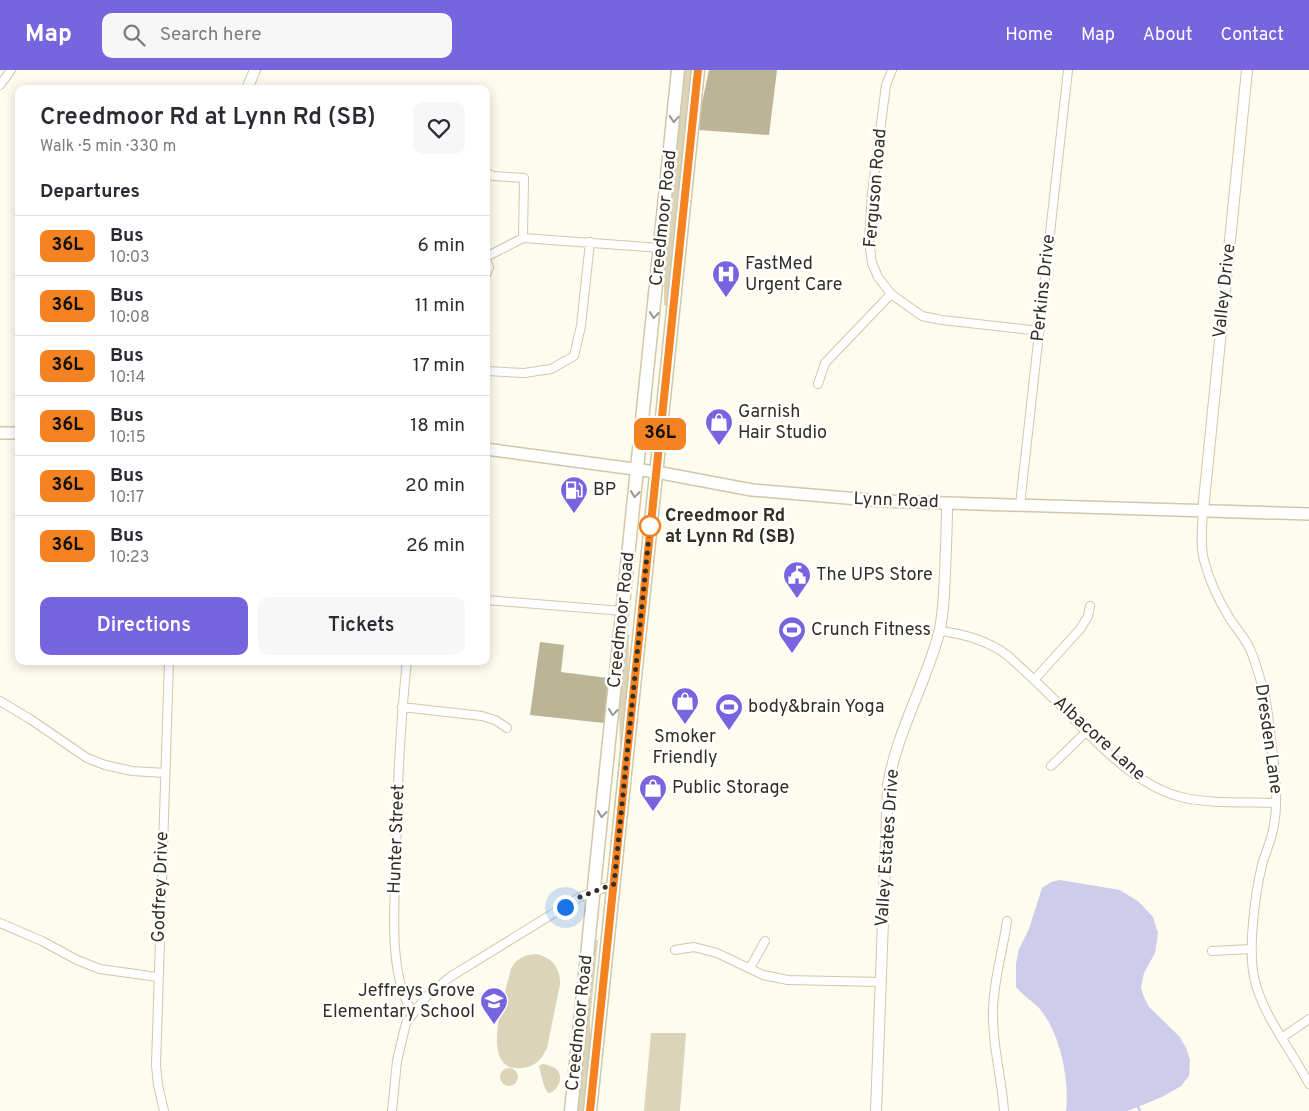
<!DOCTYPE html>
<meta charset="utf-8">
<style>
body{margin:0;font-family:Overpass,sans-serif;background:#f7f7f7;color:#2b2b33;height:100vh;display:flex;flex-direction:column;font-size:19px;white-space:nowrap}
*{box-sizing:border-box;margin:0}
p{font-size:16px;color:#7c7c81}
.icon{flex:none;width:28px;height:28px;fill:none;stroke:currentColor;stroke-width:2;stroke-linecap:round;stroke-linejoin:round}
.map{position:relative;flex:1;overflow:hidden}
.side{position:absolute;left:15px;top:15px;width:475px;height:580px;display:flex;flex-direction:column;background:#fff;border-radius:10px;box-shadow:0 2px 12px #0003}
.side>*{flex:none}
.badge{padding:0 10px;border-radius:8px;font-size:18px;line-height:32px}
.you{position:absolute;width:25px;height:25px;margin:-12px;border:4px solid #fff;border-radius:50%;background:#1a73e8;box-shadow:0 0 0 8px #1a73e833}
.map>.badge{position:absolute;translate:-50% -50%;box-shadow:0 0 0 2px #fff}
h2{padding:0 25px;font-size:19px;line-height:45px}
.round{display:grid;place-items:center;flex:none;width:52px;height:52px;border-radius:10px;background:#f7f7f7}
.summary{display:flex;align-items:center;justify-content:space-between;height:85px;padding:0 25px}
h1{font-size:24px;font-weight:600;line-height:38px}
.action{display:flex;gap:10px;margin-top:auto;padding:10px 25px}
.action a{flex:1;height:58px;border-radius:10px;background:#7765e0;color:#fff;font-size:20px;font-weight:600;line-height:58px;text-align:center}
.action a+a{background:#f7f7f7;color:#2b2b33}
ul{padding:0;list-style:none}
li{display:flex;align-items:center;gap:15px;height:60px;padding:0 25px;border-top:1px solid #e1e1e2}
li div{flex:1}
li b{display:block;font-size:19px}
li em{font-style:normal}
li .badge{min-width:55px;font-weight:700;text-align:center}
header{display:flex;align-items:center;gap:30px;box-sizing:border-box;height:70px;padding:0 25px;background:#7765e0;color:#fff}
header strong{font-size:24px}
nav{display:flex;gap:28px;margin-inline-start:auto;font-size:18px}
.search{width:350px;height:45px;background:#f7f7f7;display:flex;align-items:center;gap:12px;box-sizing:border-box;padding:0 18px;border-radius:10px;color:#7c7c81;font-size:19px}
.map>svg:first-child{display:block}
</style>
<header>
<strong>Map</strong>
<div class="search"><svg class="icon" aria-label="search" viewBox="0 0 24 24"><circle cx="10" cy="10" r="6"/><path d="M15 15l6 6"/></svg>Search here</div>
<nav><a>Home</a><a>Map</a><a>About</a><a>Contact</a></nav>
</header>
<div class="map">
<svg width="1309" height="1041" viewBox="0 0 1309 1041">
<rect width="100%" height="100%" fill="#fefbef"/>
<path fill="#dbd4b9" d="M684,0H692L668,236L664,235V190Z
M626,564H629L628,627L614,757H612L620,678L619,641Z
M595,870H598L590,950L591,990L585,1041H577Z
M536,884C552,888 560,897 560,914L547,978C541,990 535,997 521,998C477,1003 506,921 511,899C516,888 525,885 536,884Z
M651,963H686L680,1041H644Z
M543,994C547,995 552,996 555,998C565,1004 559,1022 548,1023C543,1016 542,1006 539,997L540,995Z
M500 1007a9 9 0 1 1 18 0a9 9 0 1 1-18 0Z"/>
<path fill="#bcb496" d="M709,0H777L769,65L699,60L702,33Z
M540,572L564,575L561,602L608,608L604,653L530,645Z"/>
<path fill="#cdcceb" d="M1060,810L1120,820L1139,832L1153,847L1158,863L1155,883L1144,903L1142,912L1141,918L1144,927L1149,937L1180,967L1186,978L1190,990L1189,1006L1181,1016L1164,1026L1138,1037L1127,1041H1066C1070,1010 1060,962 1039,938C1032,931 1023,925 1016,917V894L1019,879L1029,859L1042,818L1051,812Z"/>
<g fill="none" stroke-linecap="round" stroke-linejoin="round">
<path stroke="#cdcceb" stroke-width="2.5" d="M1138,1037L1140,1041"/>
<g stroke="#d0c8a9" stroke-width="10">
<path id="minor" d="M892,0L886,15L872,123L869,170L872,193L878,207L891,224L922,246L942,250L1040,261
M0,15L11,0
M486,102L493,106L524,108L523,168
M486,187L523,168L661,178
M486,189L489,197L486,205
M486,301L524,303L551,299L574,286L581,256L590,172
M818,314L825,293L891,224
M1020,435L1068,0
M1203,441C1202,457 1200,475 1204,490C1209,510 1219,531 1230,549C1236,558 1244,567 1249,577C1256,592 1261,611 1265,627C1268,641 1269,655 1271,669C1274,697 1279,727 1274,755C1272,769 1266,781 1262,795C1255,824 1248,878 1254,907C1262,945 1291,979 1309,1014
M486,530L623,541
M940,561C965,564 987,570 1007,585C1025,601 1043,618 1060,635C1093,669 1134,715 1181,727C1208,734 1247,732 1276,733
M407,591C400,656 397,721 396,786C395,831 387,904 413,943
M1034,610L1081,558L1088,546L1090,536
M0,631L30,649L87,688L105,695L132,701L165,703
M402,637L482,646L495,650L507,658
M1051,696L1086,662
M0,853L42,871L77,890L100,899L157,907
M675,880L694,877L717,883L763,905L788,910L880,912
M1212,881L1251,879
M750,898L765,871
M1283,967L1309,949
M164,1041L158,1015L156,995L169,591
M392,1041L397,991L406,953L426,927L450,907L580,827L615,814
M1004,1041C1002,1008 992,976 993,942C993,911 1003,881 1007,851"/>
</g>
<g stroke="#d0c8a9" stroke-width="12">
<path id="tertiary" d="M247,19L255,0
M1203,441L1247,0
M876,1041L888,715C897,662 925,615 939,563C944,543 944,522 945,502C946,479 947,456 947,433"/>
</g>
<g stroke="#d0c8a9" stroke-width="14">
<path id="secondary" d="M0,363H19
M486,379L656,402L752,420L882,431L1309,444"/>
</g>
<g stroke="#d0c8a9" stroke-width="15">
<path id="primary" d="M571,1041L678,0
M590,1041L698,0"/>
</g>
<use href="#minor" stroke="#fff" stroke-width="8"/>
<use href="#tertiary" stroke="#fff" stroke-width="10"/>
<use href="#secondary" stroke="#fff" stroke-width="11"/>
<use href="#primary" stroke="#fff" stroke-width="12"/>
</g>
<defs><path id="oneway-chevron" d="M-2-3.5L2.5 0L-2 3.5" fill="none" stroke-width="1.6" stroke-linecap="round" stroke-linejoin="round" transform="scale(1.25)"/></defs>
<g stroke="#989791">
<use href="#oneway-chevron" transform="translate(674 49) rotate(95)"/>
<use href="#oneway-chevron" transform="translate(654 245) rotate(96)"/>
<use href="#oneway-chevron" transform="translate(635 424) rotate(96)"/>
<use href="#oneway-chevron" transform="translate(613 642) rotate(96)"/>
<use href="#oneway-chevron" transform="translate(602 744) rotate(96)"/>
</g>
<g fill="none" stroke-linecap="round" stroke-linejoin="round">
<g stroke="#fff" stroke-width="11">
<path id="line" d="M590,1041L698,0"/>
</g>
<use href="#line" stroke="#f58220" stroke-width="8"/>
<path stroke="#322f23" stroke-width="5" stroke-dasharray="0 9" d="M565,837L580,827L614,814L650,456"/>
</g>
<defs>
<g id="hospital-pin" transform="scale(1.4375)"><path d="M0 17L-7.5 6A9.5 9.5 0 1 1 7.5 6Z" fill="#7765e0" stroke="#fff"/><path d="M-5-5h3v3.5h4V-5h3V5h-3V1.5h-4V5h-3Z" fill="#fff"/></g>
<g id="shop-pin" transform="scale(1.4375)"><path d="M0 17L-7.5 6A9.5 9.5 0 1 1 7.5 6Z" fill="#7765e0" stroke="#fff"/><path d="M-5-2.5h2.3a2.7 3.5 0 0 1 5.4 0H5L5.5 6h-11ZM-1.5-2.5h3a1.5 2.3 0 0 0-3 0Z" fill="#fff"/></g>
<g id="fuel-pin" transform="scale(1.4375)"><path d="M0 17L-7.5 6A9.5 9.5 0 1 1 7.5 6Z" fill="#7765e0" stroke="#fff"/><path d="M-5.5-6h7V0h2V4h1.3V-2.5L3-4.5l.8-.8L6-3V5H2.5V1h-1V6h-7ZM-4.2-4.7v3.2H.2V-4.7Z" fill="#fff"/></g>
<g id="civic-pin" transform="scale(1.4375)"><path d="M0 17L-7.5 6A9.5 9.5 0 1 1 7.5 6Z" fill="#7765e0" stroke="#fff"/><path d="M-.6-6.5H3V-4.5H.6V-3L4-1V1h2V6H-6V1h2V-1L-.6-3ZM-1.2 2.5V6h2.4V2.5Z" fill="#fff"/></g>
<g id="stadium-pin" transform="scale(1.4375)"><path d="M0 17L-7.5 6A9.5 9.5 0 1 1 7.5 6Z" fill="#7765e0" stroke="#fff"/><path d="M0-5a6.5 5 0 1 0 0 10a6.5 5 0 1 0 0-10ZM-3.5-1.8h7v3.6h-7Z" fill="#fff"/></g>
<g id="school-pin" transform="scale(1.4375)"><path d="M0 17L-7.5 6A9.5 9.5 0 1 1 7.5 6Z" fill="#7765e0" stroke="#fff"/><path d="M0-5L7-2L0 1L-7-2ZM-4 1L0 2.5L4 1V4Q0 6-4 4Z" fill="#fff"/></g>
</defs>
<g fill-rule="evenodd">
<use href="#hospital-pin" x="726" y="204"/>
<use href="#shop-pin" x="719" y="352"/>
<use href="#fuel-pin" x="574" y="420"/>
<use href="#civic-pin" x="797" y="505"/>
<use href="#stadium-pin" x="792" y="560"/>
<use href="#shop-pin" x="685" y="631"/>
<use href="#stadium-pin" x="729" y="637"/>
<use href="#shop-pin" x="653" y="718"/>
<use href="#school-pin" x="494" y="931"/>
</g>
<circle fill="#fff" stroke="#f58220" stroke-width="2.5" cx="650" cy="456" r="10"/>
<g text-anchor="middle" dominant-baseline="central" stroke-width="5" stroke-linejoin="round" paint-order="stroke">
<g font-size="18" fill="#322f23" stroke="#fff">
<text transform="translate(876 118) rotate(-85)">Ferguson Road</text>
<text transform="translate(664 148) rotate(-84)">Creedmoor Road</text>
<text transform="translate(1044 218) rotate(-84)">Perkins Drive</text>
<text transform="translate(1225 221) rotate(-84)">Valley Drive</text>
<text transform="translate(896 431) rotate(2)">Lynn Road</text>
<text transform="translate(622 550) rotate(-84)">Creedmoor Road</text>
<text transform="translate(1099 669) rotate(42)">Albacore Lane</text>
<text transform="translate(1268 669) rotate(82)">Dresden Lane</text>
<text transform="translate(397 769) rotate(-88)">Hunter Street</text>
<text transform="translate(888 778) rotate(-86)">Valley Estates Drive</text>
<text transform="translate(161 817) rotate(-88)">Godfrey Drive</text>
<text transform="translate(580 953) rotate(-84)">Creedmoor Road</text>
</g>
<g font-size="18" fill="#322f23" stroke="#fff" text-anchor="start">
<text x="745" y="194">FastMed<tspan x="745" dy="21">Urgent Care</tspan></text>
<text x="738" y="342">Garnish<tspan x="738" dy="21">Hair Studio</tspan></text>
<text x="593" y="420">BP</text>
<text x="816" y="505">The UPS Store</text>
<text x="811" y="560">Crunch Fitness</text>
<text x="748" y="637">body&amp;brain Yoga</text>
<text x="685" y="667" text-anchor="middle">Smoker<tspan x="685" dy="21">Friendly</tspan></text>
<text x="672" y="718">Public Storage</text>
<text x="475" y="921" text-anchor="end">Jeffreys Grove<tspan x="475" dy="21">Elementary School</tspan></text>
</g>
<g font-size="18" font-weight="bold" fill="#322f23" stroke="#fff" text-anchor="start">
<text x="665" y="446">Creedmoor Rd<tspan x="665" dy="21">at Lynn Rd (SB)</tspan></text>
</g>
</g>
</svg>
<div class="you" style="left:565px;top:837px"></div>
<b class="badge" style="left:660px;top:364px;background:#f58220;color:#111">36L</b>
<section class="side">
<div class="summary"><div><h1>Creedmoor Rd at Lynn Rd (SB)</h1><p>Walk · 5 min · 330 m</p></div><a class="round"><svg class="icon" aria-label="heart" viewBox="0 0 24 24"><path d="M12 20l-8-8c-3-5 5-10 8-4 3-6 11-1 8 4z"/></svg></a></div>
<h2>Departures</h2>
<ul>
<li><span class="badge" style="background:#f58220;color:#111">36L</span><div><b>Bus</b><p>10:03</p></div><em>6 min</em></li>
<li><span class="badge" style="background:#f58220;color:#111">36L</span><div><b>Bus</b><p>10:08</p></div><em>11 min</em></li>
<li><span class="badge" style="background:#f58220;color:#111">36L</span><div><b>Bus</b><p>10:14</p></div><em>17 min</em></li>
<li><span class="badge" style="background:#f58220;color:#111">36L</span><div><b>Bus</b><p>10:15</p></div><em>18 min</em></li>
<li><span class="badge" style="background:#f58220;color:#111">36L</span><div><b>Bus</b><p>10:17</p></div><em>20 min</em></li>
<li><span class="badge" style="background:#f58220;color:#111">36L</span><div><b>Bus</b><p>10:23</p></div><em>26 min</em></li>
</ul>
<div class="action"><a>Directions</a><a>Tickets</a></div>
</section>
</div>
